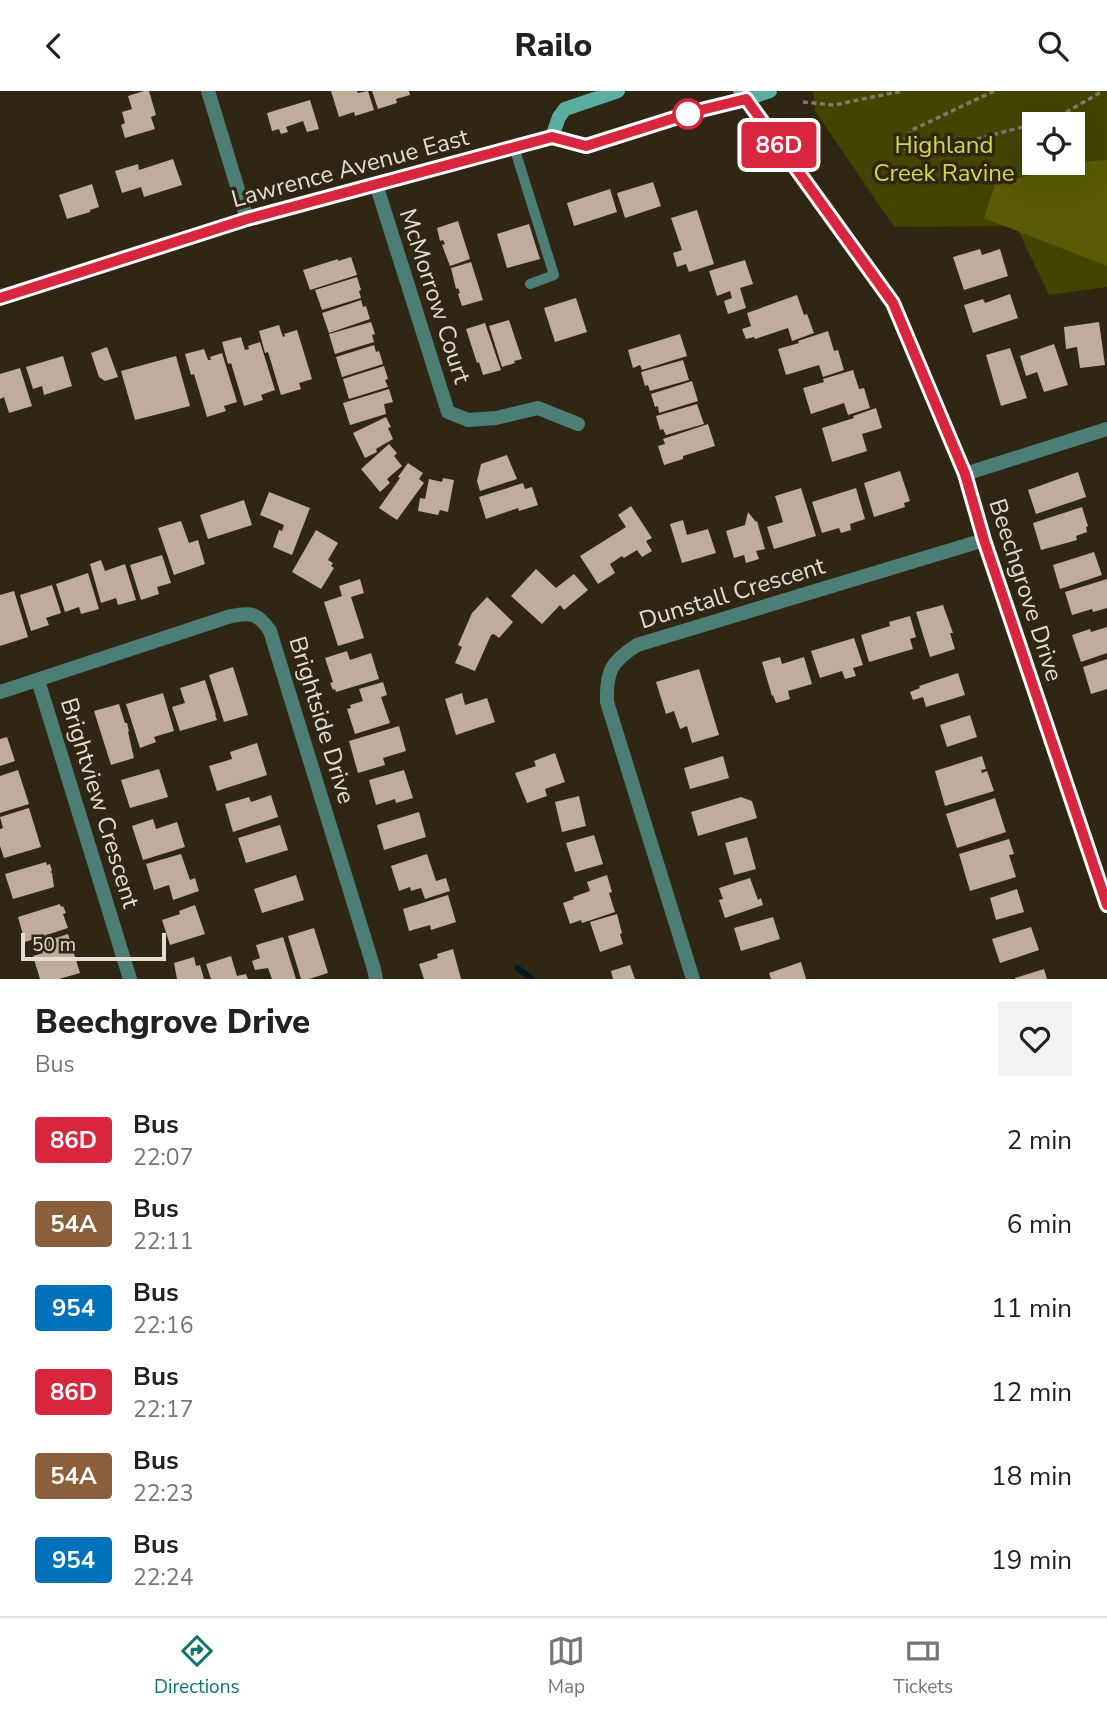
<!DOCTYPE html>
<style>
body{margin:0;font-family:"Nunito Sans",sans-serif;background:#f2f2f2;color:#202124;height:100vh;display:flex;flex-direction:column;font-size:26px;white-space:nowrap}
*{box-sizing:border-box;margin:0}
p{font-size:23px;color:#757577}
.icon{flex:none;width:38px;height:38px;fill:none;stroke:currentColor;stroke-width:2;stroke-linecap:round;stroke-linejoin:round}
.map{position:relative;height:888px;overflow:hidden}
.details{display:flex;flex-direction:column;background:#fff;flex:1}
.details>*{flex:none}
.badge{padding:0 14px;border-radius:5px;font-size:24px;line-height:46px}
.controls{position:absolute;left:1022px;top:21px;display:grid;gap:14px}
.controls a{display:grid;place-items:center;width:63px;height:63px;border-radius:0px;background:#fff;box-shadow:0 7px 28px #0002;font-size:35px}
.scale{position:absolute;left:21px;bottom:18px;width:145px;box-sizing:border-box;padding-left:7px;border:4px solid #e4ddd1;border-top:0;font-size:19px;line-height:24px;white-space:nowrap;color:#e4ddd1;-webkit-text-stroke:5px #302614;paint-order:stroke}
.map>.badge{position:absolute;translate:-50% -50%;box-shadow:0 0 0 4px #fff}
.round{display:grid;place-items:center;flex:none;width:74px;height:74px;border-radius:0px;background:#f2f2f2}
.summary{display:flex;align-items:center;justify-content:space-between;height:119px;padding:0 35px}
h1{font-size:33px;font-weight:800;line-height:52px}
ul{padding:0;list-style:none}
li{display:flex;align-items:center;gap:21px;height:84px;padding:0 35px}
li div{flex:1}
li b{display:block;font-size:26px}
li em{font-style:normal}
li .badge{min-width:77px;font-weight:700;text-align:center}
header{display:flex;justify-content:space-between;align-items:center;height:91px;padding:0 35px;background:#fff;font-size:32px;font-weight:800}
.tab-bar{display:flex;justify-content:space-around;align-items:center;height:98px;border-top:2px solid #e0e0e0;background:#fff;font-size:19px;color:#757577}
.tab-bar a{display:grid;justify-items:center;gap:4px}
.tab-bar .selected{color:#0f766e}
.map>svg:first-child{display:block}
</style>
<header><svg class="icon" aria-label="back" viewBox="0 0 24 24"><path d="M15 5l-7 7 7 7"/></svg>Railo<svg class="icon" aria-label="search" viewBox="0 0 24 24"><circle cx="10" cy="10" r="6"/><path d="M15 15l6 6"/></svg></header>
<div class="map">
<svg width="1107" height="888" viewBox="0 0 1107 888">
<rect width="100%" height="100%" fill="#302614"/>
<path fill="#424400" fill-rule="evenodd" d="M813,0H1107V196L1049,204L1016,135L894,136L815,20ZM1034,33H1073V72H1034Z"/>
<path fill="#595c04" d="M1107,69V175L984,127L995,94L1074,71Z"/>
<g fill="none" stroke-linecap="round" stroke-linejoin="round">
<path stroke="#08191e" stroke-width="6" d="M517,877L532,888"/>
</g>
<path fill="#c1ab9b" d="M144,0H149L156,24L151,26L155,38L125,47L121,34L125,32L122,21L132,18L128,5Z
M331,0H357L358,2L368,0L374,19L355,25L354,21L339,26Z
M372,0H409L410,4L396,8L397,12L378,18Z
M310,9L319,38L307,41L303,30L286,36L288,41L281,43L279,38L272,40L267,22Z
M173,68L182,94L144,106L141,96L122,102L115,80L138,73L139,79Z
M653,91L661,115L625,127L617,102Z
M92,93L99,116L90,119V121L67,128L59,104Z
M610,98L617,121L574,135L567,112Z
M697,119L714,173L689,181L686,173L677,176L673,162L682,159L671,127Z
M458,130L470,168L450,175L442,154L445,153L443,149L440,150L437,137Z
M529,133L540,168L507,177L497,143Z
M980,158L982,164L1000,158L1008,185L964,199L953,166Z
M351,166L357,184L310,199L303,179L338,168V170Z
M745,169L753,193L740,197L746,217L728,223L724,210L732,207L730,200L717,205L709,180Z
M471,171L483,209L462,215L458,203L460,202L458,197L456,198L451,177Z
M357,186L361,199L359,200L361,207L322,219L315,199Z
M1010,203L1018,227L973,242L964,214L983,208L985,212Z
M797,204L804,224L807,223L814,242L792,250L788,237L755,248L754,246L746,248L742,238L751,235L747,222Z
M576,207L587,241L555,251L544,217Z
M361,209L363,216L366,215L370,228L329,242L322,222Z
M509,229L522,268L514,270L515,272L502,276L489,235Z
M371,231L375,243L372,244L374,251L335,263L329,243Z
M1099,231L1105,274L1080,277L1077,256L1066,258L1064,236Z
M485,232L501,279L483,284L479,271L477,272L466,238Z
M279,234L283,246L285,245L284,243L297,239L312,288L299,292L301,298L281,304L268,261L265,262L259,240Z
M828,240L834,260L838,259L844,279L823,286L819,274L786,284L778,258L799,252L798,250Z
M680,243L687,265L642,279L640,274L633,277L628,259Z
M241,246L245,259L249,258L248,255L260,251L275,299L261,304L263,309L244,315L231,272L228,273L222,251Z
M1054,253L1068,294L1044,301L1037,281L1026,285L1020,265Z
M374,254L376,261L379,260L383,273L342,286L336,266Z
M107,256L118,286L105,290L99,286L91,262Z
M1010,257L1027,307L1001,315L986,264Z
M204,258L208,269H211L210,266L222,262L237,311L224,315L226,320L207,326L194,283L191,284L185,263Z
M63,265L72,295L44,304L42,295L33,298L26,276Z
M176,265L190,315L135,329L121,280Z
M683,269L689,289L650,300L648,294L645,295L641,281Z
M384,275L388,288L385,289L388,296L349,308L343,288Z
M20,277L32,315L9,322L4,306L0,308V283Z
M853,279L859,298L864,297L870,317L848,324L844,312L811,323L803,297L824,291L823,288Z
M692,290L698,310L659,322L658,315L655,316L651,303Z
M389,298L393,311L384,313L386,323L350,334L343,312Z
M697,313L704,333L666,344L663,338L660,339L656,325Z
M876,317L882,337L862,343L867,360L832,371L822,337L854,327L853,325Z
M386,326L391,336L388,337L393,348L376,358L377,361L365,367L353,342Z
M708,333L715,355L683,365V368L664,374L658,355L665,353L663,348Z
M389,353L397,362L394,365L402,375L387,388L390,392L380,401L361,378Z
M507,364L517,388L480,400L477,390L481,373Z
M408,372L423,382L419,388L424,392L397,429L379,417L400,387L398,386Z
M900,380L910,410L904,412L905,416L874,426L864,392Z
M1078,381L1086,406L1036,423L1028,399Z
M443,387L454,389L448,421L440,419L438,424L418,420L420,407L425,408L429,388L442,391Z
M523,392L525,398L532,396L538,414L519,420L518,417L486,428L479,406Z
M801,397L816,445L774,458L767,436L783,431L775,405Z
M856,397L865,428L850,433L851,439L841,442L839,437L822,442L812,411Z
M269,401L310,417L292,464L273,456L279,439L282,440L284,434L260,424Z
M244,409L252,434L208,448L200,424Z
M631,415L652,447L646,450L652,460L642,466L637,459L624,467L622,465L610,473L615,482L598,493L580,465L626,436L618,424Z
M1082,416L1088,435L1086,436L1087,441L1076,445L1077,449L1041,459L1033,432Z
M748,421L756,431L757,430L765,458L756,460L759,468L746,472L744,464L734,467L726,440L745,434Z
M683,429L687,444L708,438L716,462L682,472L670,433Z
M181,430L189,452L198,449L205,473L174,484L158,437Z
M316,439L338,452L328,469L333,472L331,475L334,477L321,498L292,481Z
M1094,461L1102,484L1060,498L1053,474Z
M162,464L171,492L157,496L159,503L141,509L130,474Z
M101,469L105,480L125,473L136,509L118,514L116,507L101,512L90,473Z
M536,478L556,497L574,483L588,499L564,519L560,514L542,533L511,505Z
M88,482L99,518L81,523L79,516L65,521L56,493Z
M360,488L364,502L351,506L364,547L338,555L324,511L342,505L339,495Z
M1107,488V517L1093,521L1092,518L1072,524L1065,501Z
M52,494L61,522L46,527L49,534L31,540L20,504Z
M14,500L28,546L0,555V504Z
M487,506L513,531L499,547L494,543L491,544L475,580L455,572L462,556L458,554L472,522Z
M943,514L953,542H950L955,558L930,566L916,521Z
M910,525L916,546L910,548L913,558L869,571L861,544L890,535L889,531Z
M1107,536V562L1081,571L1072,544L1090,538L1091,541Z
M854,547L863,574L853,577L856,585L845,588L842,580L820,587L811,560Z
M347,560L350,569L371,562L379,588L336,601L335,598L333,599L330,592L333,591L325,567Z
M780,566L782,573L804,566L812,593L788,600L790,608L776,612L773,604L772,605L762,571Z
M1107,568V598L1091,603L1083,576Z
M233,576L248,624L224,631L209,584Z
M699,578L719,644L692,652L687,635L680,638L674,620L666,623L656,591Z
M958,582L965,604L926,616L923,606L913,609L910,601L920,597L919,595Z
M205,589L216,624H215L217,629L180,640L172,616L185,612L180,597Z
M383,591L387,604L381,606L390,632L355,643L347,618L351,617L350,614L363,610L359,598Z
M163,602L174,640L154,646L156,651L140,657L126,613Z
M462,602L465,614L487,607L495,631L456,644L445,608Z
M119,613L125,632H127L129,640L128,641L134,667L111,674L94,620Z
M970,624L977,646L947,656L940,634Z
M399,635L406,660L383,667L385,674L358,682L349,650Z
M7,646L15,670L0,675V648Z
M257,652L267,684L217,700L209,675L232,668L230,661Z
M555,662L565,691L545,698L547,705L527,712L515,682L536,675L534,670Z
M723,665L729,687L690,698L684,677Z
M982,665L986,678L981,679L982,682L987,680L994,700L945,715L935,680Z
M159,678L168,706L130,717L121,689Z
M18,679L29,713L0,722V685Z
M404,679L413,707L396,712L395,708L376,714L369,689Z
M271,704L278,726L233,741L225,713L249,706L251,711Z
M579,705L586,735L562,741L555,711Z
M741,706L752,710L757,727L698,745L691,721Z
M995,707L1006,741L957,757L946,723Z
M29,717L41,756L4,767L0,755V738L3,737L0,726Z
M419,721L426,746L384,759L377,734Z
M153,728L156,738L177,731L185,756L143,769L132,735Z
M280,734L288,759L246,772L238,747Z
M594,744L603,773L575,781L566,752Z
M747,746L756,778L734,784L725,752Z
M1009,748L1014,763L1009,764L1016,786L970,800L959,763Z
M181,763L190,789L195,787L199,800L173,809L169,794L154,799L146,773Z
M427,763L436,790L446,787L450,800L425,808L421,797L411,800L410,796L399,800L391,775Z
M46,771L47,774L50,773L52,780L50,781L52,782L54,796L13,808L5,783Z
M296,784L304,809L262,822L254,798Z
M607,784L612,801L609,802L615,821L582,832L581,829L570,833L563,812L574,808L573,806L590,800L587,791Z
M750,787L758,809L761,807L763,814L725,827L719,809L723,808L719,797Z
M1017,798L1024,821L996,829L990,807Z
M448,804L456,831L431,839L430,834L409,840L403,818Z
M60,813L61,816L63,815L66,822L63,823L68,837L25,851L18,826Z
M195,814L205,843L170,854L162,829L180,823L179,820Z
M617,823L622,842L620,843L623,853L600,861L590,831Z
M773,826L780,848L741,860L734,837Z
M1031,836L1039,859L1000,872L992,848Z
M314,837L328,882L309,888H301L288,845Z
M68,843L80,882L59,888H40L33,865L43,862L40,852Z
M283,846L296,888H272L268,877L255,879L252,870L260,867L256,854Z
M453,858L461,888H424L419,873L438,867L437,863Z
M231,865L237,885L246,883L248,888H211L206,873Z
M194,866L196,875L200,874L204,888H177L174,872Z
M801,871L806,888H771L769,882Z
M630,874L635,888H613L611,880Z
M1044,878L1047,888H1015V887Z"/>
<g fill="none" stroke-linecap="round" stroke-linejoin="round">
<path stroke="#7f7767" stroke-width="3.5" stroke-dasharray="5 3.5" stroke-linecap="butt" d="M994,0L912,39L905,47V57L909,61L921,63L1056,27L1103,0
M803,11L834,14L902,0"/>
<path stroke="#4c7e75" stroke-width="10" d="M514,56L554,184L530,193"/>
<path stroke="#4c7e75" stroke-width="14" d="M208,0L247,128
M376,93L448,321L468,329L496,327L538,317L578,333
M965,383L1107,338
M38,589L130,888
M0,601L231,525C251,521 258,522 270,540L374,878L376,888
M693,888L607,611C606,580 611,571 637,554L984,449"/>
<path stroke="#5cafa0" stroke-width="14" d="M740,0L893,212L965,383L984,449L1107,814
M552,46L559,26L565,18L618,0
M0,207L247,128L552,46L586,56L697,20L746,8L770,0"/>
</g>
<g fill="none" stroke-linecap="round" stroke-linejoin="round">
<g stroke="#fff" stroke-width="16">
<path id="line" d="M0,207L247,128L552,46L586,55L697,20L746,8L893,212L965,383L984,449L1107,814"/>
</g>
<use href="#line" stroke="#d7263d" stroke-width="10"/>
</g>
<circle fill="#fff" stroke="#d7263d" stroke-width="3.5" cx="688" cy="23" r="14"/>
<g text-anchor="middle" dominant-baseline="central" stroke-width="7" stroke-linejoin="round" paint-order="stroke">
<g font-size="24" fill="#d1d751" stroke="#302614">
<text x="944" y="54">Highland<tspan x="944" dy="28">Creek Ravine</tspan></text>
</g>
<g font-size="24" fill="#e4ddd1" stroke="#302614">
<text transform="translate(350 77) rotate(-15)">Lawrence Avenue East</text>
<text transform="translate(435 205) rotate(72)">McMorrow Court</text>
<text transform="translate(1026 499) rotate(72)">Beechgrove Drive</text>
<text transform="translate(732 502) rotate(-17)">Dunstall Crescent</text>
<text transform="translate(322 629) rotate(73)">Brightside Drive</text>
<text transform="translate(100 712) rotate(73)">Brightview Crescent</text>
</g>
</g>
</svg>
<div class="controls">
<a><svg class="icon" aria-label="locate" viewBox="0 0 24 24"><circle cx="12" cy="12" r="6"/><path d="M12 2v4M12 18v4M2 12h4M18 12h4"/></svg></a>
</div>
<div class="scale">50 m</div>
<b class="badge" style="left:779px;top:54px;background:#d7263d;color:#fff">86D</b>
</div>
<section class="details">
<div class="summary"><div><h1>Beechgrove Drive</h1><p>Bus</p></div><a class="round"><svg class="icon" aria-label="heart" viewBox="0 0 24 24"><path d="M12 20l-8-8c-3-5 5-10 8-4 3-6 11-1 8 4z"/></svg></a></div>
<ul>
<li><span class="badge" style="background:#d7263d;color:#fff">86D</span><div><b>Bus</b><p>22:07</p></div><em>2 min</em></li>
<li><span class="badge" style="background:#8b5e3c;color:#fff">54A</span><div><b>Bus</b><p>22:11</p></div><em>6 min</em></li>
<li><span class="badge" style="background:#0072bc;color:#fff">954</span><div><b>Bus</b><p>22:16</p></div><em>11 min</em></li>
<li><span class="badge" style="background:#d7263d;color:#fff">86D</span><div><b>Bus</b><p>22:17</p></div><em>12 min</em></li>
<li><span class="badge" style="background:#8b5e3c;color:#fff">54A</span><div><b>Bus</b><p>22:23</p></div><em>18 min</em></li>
<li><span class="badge" style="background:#0072bc;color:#fff">954</span><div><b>Bus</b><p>22:24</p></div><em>19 min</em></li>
</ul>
</section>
<nav class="tab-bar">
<a class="selected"><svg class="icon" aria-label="directions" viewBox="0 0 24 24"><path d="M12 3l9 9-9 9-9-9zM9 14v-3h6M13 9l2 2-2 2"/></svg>Directions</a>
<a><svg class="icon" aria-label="map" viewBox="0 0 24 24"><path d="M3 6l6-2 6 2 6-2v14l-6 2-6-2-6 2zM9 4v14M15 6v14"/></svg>Map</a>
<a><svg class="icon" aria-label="tickets" viewBox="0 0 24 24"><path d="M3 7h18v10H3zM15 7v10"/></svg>Tickets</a>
</nav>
